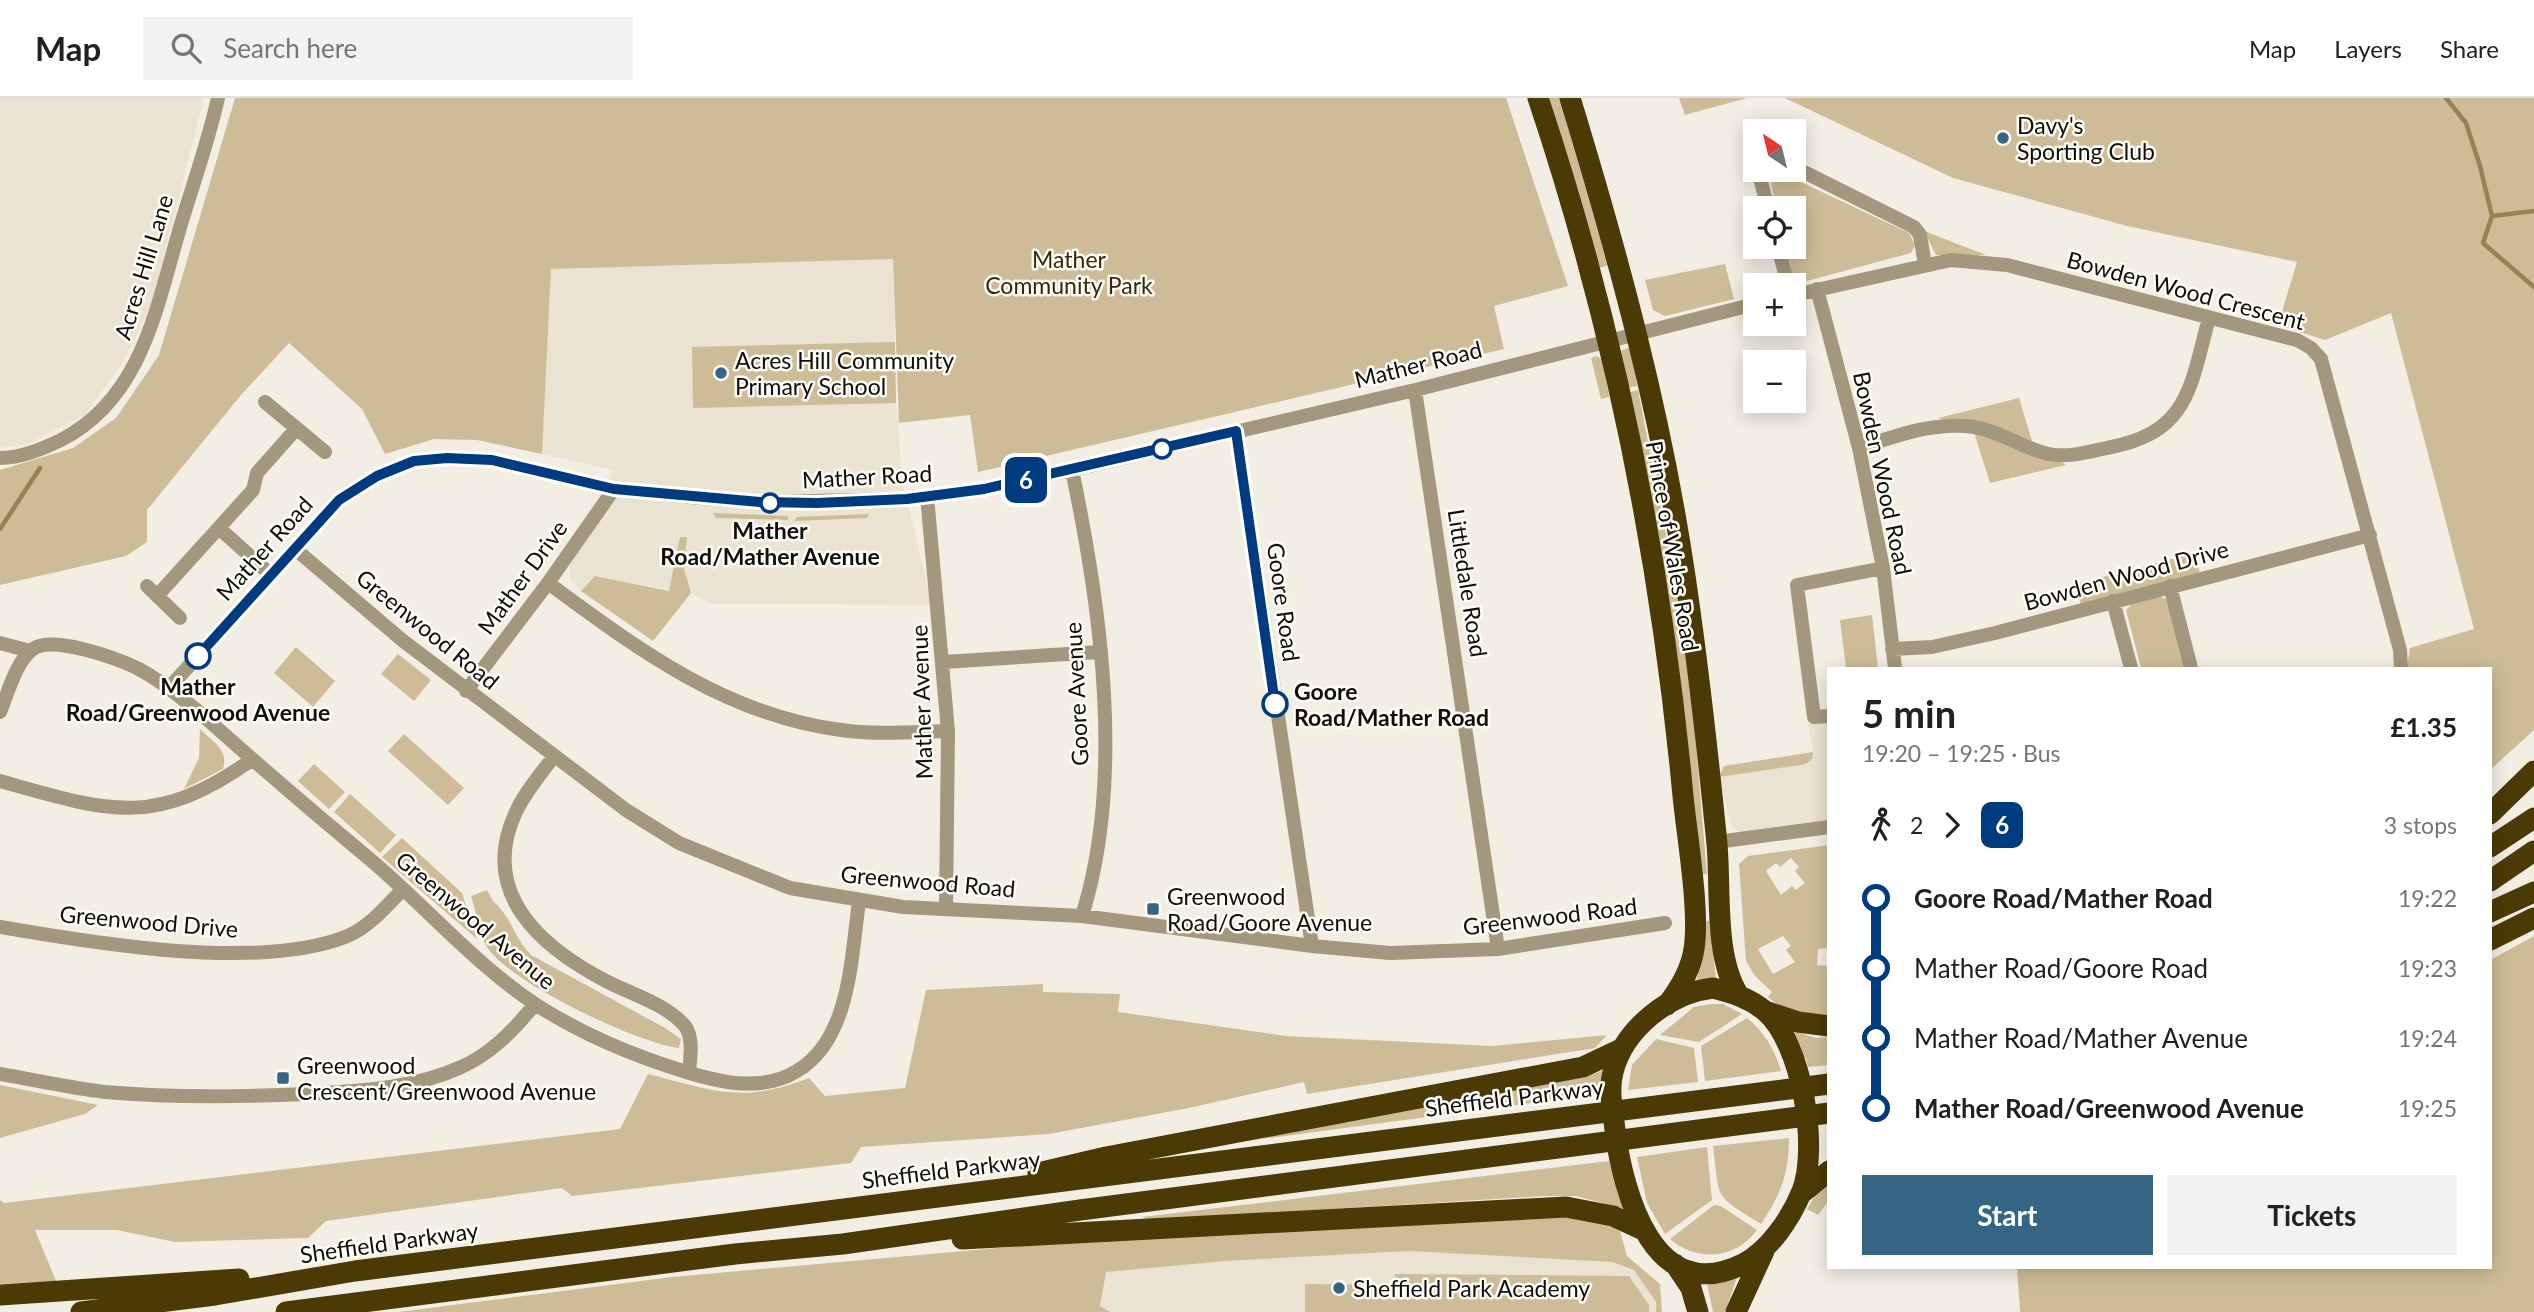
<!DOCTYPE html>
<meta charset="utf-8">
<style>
body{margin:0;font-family:Lato,sans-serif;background:#f2f2f2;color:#202124;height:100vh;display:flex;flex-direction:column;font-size:26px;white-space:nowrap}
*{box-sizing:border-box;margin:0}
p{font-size:23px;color:#757577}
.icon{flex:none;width:38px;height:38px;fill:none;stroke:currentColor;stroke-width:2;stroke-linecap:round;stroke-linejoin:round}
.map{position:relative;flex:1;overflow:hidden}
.side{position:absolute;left:1827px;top:569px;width:665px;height:602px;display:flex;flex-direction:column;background:#fff;border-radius:0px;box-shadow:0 4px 18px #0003}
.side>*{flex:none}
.badge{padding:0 14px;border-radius:10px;font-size:24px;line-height:46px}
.needle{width:46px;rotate:325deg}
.tools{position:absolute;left:1743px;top:21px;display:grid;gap:14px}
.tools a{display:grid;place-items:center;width:63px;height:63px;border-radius:0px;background:#fff;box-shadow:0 4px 18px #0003;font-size:35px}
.map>.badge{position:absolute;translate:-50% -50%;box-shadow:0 0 0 4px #fff}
.legs{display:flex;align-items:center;gap:10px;height:77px;padding:0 35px;font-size:23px}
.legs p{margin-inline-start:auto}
.overview{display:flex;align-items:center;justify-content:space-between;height:119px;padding:0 35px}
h1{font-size:38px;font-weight:700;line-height:52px}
.button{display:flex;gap:14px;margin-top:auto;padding:14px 35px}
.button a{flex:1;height:80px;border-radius:0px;background:#346683;color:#fff;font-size:28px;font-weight:700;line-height:80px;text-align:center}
.button a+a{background:#f2f2f2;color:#202124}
ul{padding:0 35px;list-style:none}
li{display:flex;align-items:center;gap:24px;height:70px;font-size:26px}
li i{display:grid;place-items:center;width:10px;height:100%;margin:0 9px;background:currentColor}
li i::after{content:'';width:18px;height:18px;margin:-9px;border:5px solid;border-radius:50%;background:#fff}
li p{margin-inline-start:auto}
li:first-child i{background:linear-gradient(#0000 50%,currentColor 0)}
li:last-child i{background:linear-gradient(currentColor 50%,#0000 0)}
header{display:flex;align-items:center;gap:42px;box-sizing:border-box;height:98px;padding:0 35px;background:#fff;border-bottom:2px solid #e0e0e0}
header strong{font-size:33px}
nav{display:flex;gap:38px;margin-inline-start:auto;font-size:24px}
.search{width:490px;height:63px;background:#f2f2f2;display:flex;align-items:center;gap:18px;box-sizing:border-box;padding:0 24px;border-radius:0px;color:#757577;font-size:26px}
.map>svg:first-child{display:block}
</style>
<header>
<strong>Map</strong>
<div class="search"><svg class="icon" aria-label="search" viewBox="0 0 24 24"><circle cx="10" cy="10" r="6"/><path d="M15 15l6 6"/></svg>Search here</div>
<nav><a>Map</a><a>Layers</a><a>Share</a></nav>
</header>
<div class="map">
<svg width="2534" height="1214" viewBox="0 0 2534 1214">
<rect width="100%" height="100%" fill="#f3eee4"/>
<path fill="#eae3d2" d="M0,0H204L151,209L123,264L85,317L28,346L0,350Z
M893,161L896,305L903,385L932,507L711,506L691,495L595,478L581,493L570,482V468L613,372L542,356L550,171Z
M1829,623V725L1740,735L1732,729L1719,679L1722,669L1813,654L1808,626Z
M1409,1153L1612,1164L1634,1172L1656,1204V1214H932L1091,1175L1226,1163Z"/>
<path fill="#cdbc97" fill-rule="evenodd" d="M235,0H1506L1568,188L1494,208L1504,251L978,374L970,317L899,325L893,161L551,171L542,356L477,342L434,341L385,356L362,311L289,245L241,297L147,412V444L126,458L0,487V372L73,350L116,320L159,257Z
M1547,0H1564L1609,167L1596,171Z
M1679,0H1747L1685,17Z
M1785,0H2534V632L2490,672V570H2407L2410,550L2474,531L2391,215L2325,242L2278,227L2297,164L2127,128L1953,80Z
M1784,76L1909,135L1915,147L1911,155L1803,184L1792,176L1786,149H1794V110H1777L1771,86L1775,78Z
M1924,133L1986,157H1936Z
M1725,166L1734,201L1665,218L1653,212L1645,182Z
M895,244L896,305L693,310L692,249Z
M1628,250L1632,252L1637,288L1625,290L1619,263L1622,252Z
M1596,258L1604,262L1609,299L1601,301L1591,260Z
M1638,292L1676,490L1692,601L1707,776H1701L1626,295Z
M2019,300L2033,346L2066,367L1990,385L1973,331L1938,320Z
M713,415L788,418V422L716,420Z
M869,416L867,420L794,423L797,419Z
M680,439H687L684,471L691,495L653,543L581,493L595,478L669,493Z
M2195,455L2200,476L2081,507L2076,486Z
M2156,497L2166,501L2169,508L2185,570H2141L2126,512L2134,504Z
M1872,517L1878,570H1846L1840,522Z
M296,549L335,583L313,609L274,575Z
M398,556L431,582L414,603L381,576Z
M200,631C213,644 229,652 223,671L184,691L199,660Z
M404,636L464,690L448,707L388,653Z
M1813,654L1812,661L1806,666L1719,679L1724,668Z
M314,666L345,694L329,711L298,683Z
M350,696L396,737L380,755L334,714Z
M402,740L462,795L477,841L382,759Z
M1829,747V850L1818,851L1817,867L1829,868V923L1791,917L1768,899L1772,894L1755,878L1746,863L1739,766L1748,758ZM1791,760L1799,769L1795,773L1805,785L1796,792L1792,788L1781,797L1766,773L1776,765L1780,769ZM1783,838L1791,848L1786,852L1795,864L1773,876L1758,851Z
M487,792C494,807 496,804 503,814C515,830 515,840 531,857L665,930L681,941L679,950C637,945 510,885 487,849C479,835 476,813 471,798Z
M1710,822L1716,883L1696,884L1703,854L1704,824Z
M2534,838V1214H2020L2017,1169H2490V862Z
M1043,886V894L1120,896L1118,914L1286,938L1493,948L1607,937L1595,950L1307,996L1304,984L1189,1010L1049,1036L861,1049L851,1065L572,1098L562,1090L326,1123L308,1140L175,1144L117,1132H35L56,1183L0,1186V1102L4,1105L620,1031L648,976C715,993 742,1006 809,980L825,998L905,990L926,892Z
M1711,906H1723L1742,916L1699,944L1660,937L1694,909Z
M1747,920C1765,935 1774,950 1781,973L1705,983L1701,948Z
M1791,932L1816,940L1829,939V967L1808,969L1806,960H1802Z
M1656,941L1694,950L1698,984L1628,992L1632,967Z
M1607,971L1605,986L1600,987V996L1224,1046L1586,979Z
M0,987L98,1007L85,1016L0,1040Z
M1789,1040C1789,1075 1781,1097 1761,1126C1713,1096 1720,1103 1713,1048Z
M1707,1049L1712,1102L1665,1136L1647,1105L1637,1059Z
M1609,1063L1625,1111L1576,1098H1544L1149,1122L1142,1119Z
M1829,1084V1102L1818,1117L1807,1111L1817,1094Z
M1714,1107L1721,1108L1757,1132C1735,1162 1697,1164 1670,1141Z
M1569,1115L1600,1122L1620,1133L1627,1158L1660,1186L1662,1214H1656V1204L1634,1172L1612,1164L1409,1153L1226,1163L1106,1174L1100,1208L1110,1214H398L672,1179L1066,1144Z
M1395,1176L1629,1178L1649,1207V1214H1305V1186L1394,1187Z
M1738,1176L1725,1214H1713L1706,1181Z"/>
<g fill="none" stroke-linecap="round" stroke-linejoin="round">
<path stroke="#958255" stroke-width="4.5" d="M2446,0L2466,25L2480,68L2492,118L2483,145L2534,189
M2492,118L2534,113
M0,431L40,370"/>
<path stroke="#a3987e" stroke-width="14" d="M1794,69L1914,129L1920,137L1925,167
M1767,72L1761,84L1768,110
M1778,149L1788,187
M1817,191L1859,350L1883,470L1895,570
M1794,197L1951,162L2007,167L2297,242L2311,250L2321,261L2400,552L2401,570
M1415,292L1498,851
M265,304L325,354
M1236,333L1312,848
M1859,350C1896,338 1935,323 1974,329C2001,333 2023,351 2049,356C2068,360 2088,354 2107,350C2189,335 2190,290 2209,220
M0,360C21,360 42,351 61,342C141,301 156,212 179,133C192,89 208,45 218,0
M1072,372C1101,510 1125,681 1082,818
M927,398L948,633L946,810
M220,431L270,476
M294,450L402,542L626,712L679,745L790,790L903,809L1082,818L1312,848L1390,855L1498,851L1665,825
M548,485C639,552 726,617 841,632C876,637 913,634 948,633
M147,488L180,520
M2170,488L2191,570
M157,498L253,392L257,375L296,331
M2113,503L2131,570
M0,545L30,553
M1892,551L1932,549L1995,535L2370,437
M944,564L1099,554
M169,590L339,402L377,378L414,363L447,360L492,362L614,391L700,400L760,404L907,401L984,391L1072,372L1415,292L1755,206
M466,593L548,485L614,391
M0,614C8,595 16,563 33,551C52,537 116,560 137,570C160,582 179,598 199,614C256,665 313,714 372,763C427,810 475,866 535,906C580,935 629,956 680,972C717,984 761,995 797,973C851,941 851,858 859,804
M1829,618L1814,619L1797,487L1883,470
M554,658C541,676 524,695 515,716C479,796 541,849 606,883C631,896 666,906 685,928C694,940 690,961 689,975
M0,683C107,713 153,731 250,663
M1717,744L1829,729
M0,829C92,845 257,873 345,839C367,831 386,809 402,792
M0,976C35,982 70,990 105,994C173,1000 239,999 307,996C357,993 412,991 459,970C490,957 514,932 535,906"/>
<path stroke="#4b3906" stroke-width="21" d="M1538,0C1613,224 1661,462 1683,698C1687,739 1700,812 1694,851C1691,872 1680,890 1667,907
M1570,0C1618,157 1661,315 1685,478C1698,566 1708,656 1717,746C1721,791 1714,857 1738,896
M2490,716L2534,673
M2490,749L2534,720
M2490,783L2534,753
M2490,814L2534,794
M2490,842L2534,820
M1713,890C1733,895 1749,900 1765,913C1802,944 1819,1050 1802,1093C1791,1120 1769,1153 1743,1166C1654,1210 1623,1095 1615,1032C1613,1013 1608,993 1613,974C1624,931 1669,895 1713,890Z
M1768,914L1798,924L1829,928
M1038,1075L1106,1059L1583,969L1621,951
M1801,1096L1829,1073
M962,1141L1566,1109L1613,1118L1641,1131
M1675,1166L1691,1190L1698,1214
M0,1197L239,1181
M81,1214L215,1197L355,1173L1829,986
M286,1214L735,1156L843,1146L1080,1112L1829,1015
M1736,1214L1764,1153"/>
</g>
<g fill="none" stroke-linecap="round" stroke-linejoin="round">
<g stroke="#fff" stroke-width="16">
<path id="line-1" d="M198,558L339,402L377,378L414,363L447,360L492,362L614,391L760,404L817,405L907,401L984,391L1236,333L1275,606"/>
</g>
<use href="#line-1" stroke="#003b80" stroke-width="10"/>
</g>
<g fill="#346683" stroke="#fefcf6" stroke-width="2.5">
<circle cx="2003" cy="40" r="7"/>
<circle cx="721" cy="275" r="7"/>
<rect x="1146" y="804" width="14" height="14" rx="3.5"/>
<rect x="276" y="973" width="14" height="14" rx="3.5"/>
<circle cx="1339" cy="1190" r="7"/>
</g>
<g fill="#fff" stroke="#003b80" stroke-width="3.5">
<circle cx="1162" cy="351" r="9"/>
<circle cx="770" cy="405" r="9"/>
<circle cx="198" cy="558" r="12"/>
<circle cx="1275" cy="606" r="12"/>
</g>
<g text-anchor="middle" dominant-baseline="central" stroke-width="5" stroke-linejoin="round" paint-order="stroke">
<g font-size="23" fill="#0f0e0a" stroke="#fefcf6" text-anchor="start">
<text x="2017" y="27">Davy's<tspan x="2017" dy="26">Sporting Club</tspan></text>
<text x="735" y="262">Acres Hill Community<tspan x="735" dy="26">Primary School</tspan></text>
<text x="1167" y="798">Greenwood<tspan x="1167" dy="26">Road/Goore Avenue</tspan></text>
<text x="297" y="967">Greenwood<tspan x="297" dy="26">Crescent/Greenwood Avenue</tspan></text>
<text x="1353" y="1190">Sheffield Park Academy</text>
</g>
<g font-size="23" fill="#35290c" stroke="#fefcf6">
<text x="1069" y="161">Mather<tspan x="1069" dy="26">Community Park</tspan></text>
</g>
<g font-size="23" fill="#0f0e0a" stroke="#fefcf6">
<text transform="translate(143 169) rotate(-73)">Acres Hill Lane</text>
<text transform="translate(2186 192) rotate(15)">Bowden Wood Crescent</text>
<text transform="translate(1418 266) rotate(-14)">Mather Road</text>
<text transform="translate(1883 375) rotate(78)">Bowden Wood Road</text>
<text transform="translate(867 378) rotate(-3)">Mather Road</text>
<text transform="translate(1673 448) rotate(80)">Prince of Wales Road</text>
<text transform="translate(264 450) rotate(-48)">Mather Road</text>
<text transform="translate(2126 477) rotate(-15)">Bowden Wood Drive</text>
<text transform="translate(522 479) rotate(-54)">Mather Drive</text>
<text transform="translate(1468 485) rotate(81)">Littledale Road</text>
<text transform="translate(1284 504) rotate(82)">Goore Road</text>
<text transform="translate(428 531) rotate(39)">Greenwood Road</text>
<text transform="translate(1076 596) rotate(-93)">Goore Avenue</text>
<text transform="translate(921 604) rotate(-92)">Mather Avenue</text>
<text transform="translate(928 783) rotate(5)">Greenwood Road</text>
<text transform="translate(1550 818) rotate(-7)">Greenwood Road</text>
<text transform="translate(476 822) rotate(40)">Greenwood Avenue</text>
<text transform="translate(149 823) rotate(5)">Greenwood Drive</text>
<text transform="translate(1514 999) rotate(-7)">Sheffield Parkway</text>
<text transform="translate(951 1071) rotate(-7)">Sheffield Parkway</text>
<text transform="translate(389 1144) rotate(-8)">Sheffield Parkway</text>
</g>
<g font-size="23" font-weight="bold" fill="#0f0e0a" stroke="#fefcf6">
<text x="770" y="432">Mather<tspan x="770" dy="26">Road/Mather Avenue</tspan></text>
<text x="198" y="588">Mather<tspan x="198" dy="26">Road/Greenwood Avenue</tspan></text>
<text x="1294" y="593" text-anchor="start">Goore<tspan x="1294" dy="26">Road/Mather Road</tspan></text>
</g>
</g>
</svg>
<div class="tools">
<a><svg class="needle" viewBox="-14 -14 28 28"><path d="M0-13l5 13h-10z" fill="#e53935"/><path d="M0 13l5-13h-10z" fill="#757577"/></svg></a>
<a><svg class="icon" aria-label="locate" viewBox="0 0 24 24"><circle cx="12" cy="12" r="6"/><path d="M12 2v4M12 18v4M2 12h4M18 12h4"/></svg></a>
<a>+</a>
<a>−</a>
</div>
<b class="badge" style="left:1026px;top:382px;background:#003b80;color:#fff">6</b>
<section class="side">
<div class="overview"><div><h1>5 min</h1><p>19:20 – 19:25 · Bus</p></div><b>£1.35</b></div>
<div class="legs"><svg class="icon" aria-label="walk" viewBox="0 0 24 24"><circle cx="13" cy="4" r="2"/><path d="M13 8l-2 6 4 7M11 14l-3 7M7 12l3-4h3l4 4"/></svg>2<svg class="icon" aria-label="forward" viewBox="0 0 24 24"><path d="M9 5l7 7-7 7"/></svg><b class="badge" style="background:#003b80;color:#fff">6</b><p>3 stops</p></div>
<ul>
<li><i style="color:#003b80"></i><b>Goore Road/Mather Road</b><p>19:22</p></li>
<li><i style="color:#003b80"></i><span>Mather Road/Goore Road</span><p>19:23</p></li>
<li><i style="color:#003b80"></i><span>Mather Road/Mather Avenue</span><p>19:24</p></li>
<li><i style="color:#003b80"></i><b>Mather Road/Greenwood Avenue</b><p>19:25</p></li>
</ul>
<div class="button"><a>Start</a><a>Tickets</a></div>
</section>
</div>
